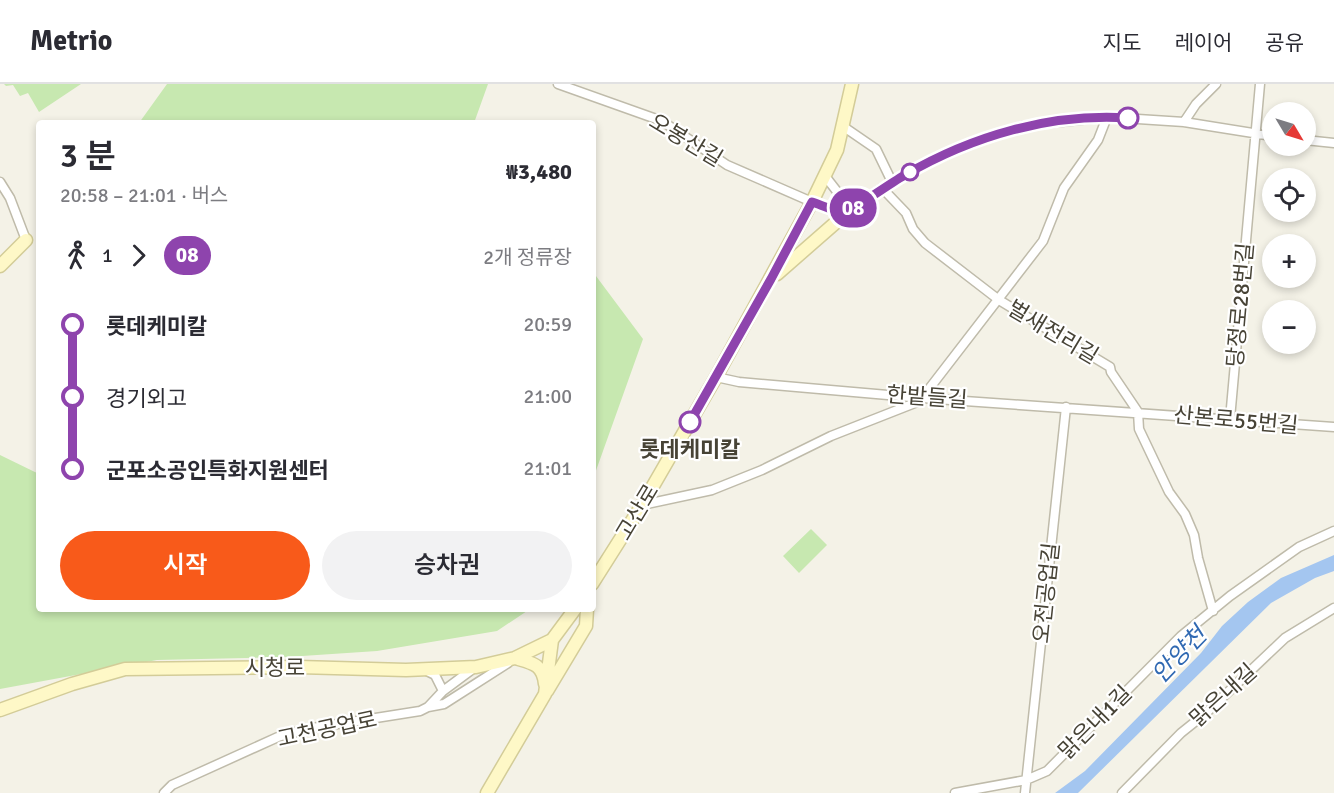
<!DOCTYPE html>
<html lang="ko">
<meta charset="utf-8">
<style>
body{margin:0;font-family:Signika,"Noto Sans KR",sans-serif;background:#f2f2f3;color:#2b2b33;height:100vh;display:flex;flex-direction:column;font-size:22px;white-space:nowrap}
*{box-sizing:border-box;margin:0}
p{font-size:20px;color:#7c7c81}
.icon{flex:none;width:33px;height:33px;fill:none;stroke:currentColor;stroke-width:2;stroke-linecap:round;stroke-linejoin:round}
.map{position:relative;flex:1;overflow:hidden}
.panel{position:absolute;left:36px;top:36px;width:560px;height:492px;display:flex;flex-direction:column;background:#fff;border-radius:6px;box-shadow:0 3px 9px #0003}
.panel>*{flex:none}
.badge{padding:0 12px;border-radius:20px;font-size:21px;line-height:39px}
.needle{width:39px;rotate:128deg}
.tools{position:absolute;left:1262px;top:18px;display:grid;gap:12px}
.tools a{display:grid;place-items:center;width:54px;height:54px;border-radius:50%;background:#fff;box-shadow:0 3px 9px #0003;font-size:30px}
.map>.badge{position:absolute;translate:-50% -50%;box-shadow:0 0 0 3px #fff}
.legs{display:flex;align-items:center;gap:9px;height:66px;padding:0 24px;font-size:20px}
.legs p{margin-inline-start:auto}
.overview{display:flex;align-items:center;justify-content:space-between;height:102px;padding:0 24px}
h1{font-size:33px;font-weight:600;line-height:45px}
.action{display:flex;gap:12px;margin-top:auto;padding:12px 24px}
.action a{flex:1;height:69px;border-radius:36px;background:#f85a1a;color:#fff;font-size:24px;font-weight:600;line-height:69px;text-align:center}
.action a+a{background:#f2f2f3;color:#2b2b33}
ul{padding:0 24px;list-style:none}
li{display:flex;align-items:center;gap:21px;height:72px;font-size:22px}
li i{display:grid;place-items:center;width:9px;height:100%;margin:0 8px;background:currentColor}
li i::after{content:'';width:15px;height:15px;margin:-8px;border:4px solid;border-radius:50%;background:#fff}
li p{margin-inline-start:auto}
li:first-child i{background:linear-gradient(#0000 50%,currentColor 0)}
li:last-child i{background:linear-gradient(currentColor 50%,#0000 0)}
header{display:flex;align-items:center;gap:36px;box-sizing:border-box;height:84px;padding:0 30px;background:#fff;border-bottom:2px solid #e1e1e2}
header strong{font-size:28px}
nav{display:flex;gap:33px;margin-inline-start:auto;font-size:21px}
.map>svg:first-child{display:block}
</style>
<header>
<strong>Metrio</strong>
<nav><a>지도</a><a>레이어</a><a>공유</a></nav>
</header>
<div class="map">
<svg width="1334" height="709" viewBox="0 0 1334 709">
<rect width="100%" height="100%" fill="#f4f2e7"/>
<path fill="#c7e8b0" d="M4,0H81L39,28L28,9L20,12L13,1L6,2Z
M167,0H488L474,39H139Z
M593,188L643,255L593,395Z
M0,371L39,390V525H530L497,547L377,567L287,573L157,576L0,605Z
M811,445L827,461L799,489L783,472Z"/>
<path fill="#a4c6f0" d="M1334,471V487L1315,494L1271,519L1078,709H1055L1085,687L1201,569L1222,542L1248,518L1281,494Z"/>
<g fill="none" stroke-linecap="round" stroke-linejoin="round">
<g stroke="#bfbbaa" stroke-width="11">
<path id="street" d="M558,0L662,37L727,81L812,118L839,127H849L882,104L926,80L970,60L1023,42L1107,33L1184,38L1272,52
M1184,38L1196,20L1216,0
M844,43L876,65L892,98
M1305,56L1334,59
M825,92L839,110L849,117L864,116
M0,98L10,114L26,156
M882,104L906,129L913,145L925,159L999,216L1110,283L1111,288L1138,328L1139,345L1169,408L1185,430L1194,451L1198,474L1213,527
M716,293L739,298L922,314L1334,343
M1230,335L1260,0
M642,421L712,406L762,386L831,352L915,319L922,314L1043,157L1064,104L1098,56L1107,33
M425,586L435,591L443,607
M428,623L444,620L508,579
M164,709L172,701L278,653L306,645L420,627L428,623L443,607L474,584
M955,709L1026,696L1047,687L1181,552L1230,512L1299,463L1334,447
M1025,709L1066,323
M1122,709L1181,649L1206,629L1285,554L1334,524"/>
</g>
<g stroke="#d3cc98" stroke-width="15">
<path id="secondary" d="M0,182L26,156
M777,190L849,127
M592,500L642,421L716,293L812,118L837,66L852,0
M515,574C532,579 543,580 545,600
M547,607L586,542L587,525
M0,626L72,600L125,585L299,583L406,586L476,583L515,574L552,556
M487,709L545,610L552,556L575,525"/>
</g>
<use href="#street" stroke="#fff" stroke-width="8"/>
<use href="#secondary" stroke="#fef8c7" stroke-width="12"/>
</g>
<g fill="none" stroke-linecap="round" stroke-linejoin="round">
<g stroke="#fff" stroke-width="14">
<path id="line-1" d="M690,338L771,195L812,118C822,121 836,129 847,127C853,126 895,96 905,91C972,52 1050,29 1128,34"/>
</g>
<use href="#line-1" stroke="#8e44ad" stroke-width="9"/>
</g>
<g fill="#fff" stroke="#8e44ad" stroke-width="3">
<circle cx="1128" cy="34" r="10"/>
<circle cx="910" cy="88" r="8"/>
<circle cx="690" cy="338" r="10"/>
</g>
<g text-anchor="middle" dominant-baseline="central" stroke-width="4.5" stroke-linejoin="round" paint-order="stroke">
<g font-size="22" fill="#474336" stroke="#fff">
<text transform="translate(686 56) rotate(31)">오봉산길</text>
<text transform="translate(1240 221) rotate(-85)">당정로28번길</text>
<text transform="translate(1053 248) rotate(31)">벌새전리길</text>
<text transform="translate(927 313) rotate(4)">한밭들길</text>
<text transform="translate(1236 336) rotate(5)">산본로55번길</text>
<text transform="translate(637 428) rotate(-59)">고산로</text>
<text transform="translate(1046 509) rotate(-84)">오전공업길</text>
<text x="275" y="583">시청로</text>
<text transform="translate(1223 611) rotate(-42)">맑은내길</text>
<text transform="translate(1095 638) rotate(-45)">맑은내1길</text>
<text transform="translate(327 645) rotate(-12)">고천공업로</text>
</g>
<g font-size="22" font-weight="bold" fill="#474336" stroke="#fff">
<text x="690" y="365">롯데케미칼</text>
</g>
<g font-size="24" font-style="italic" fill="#3069b2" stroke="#fff">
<text transform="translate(1179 571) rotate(-46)">안양천</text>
</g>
</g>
</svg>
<div class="tools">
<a><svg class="needle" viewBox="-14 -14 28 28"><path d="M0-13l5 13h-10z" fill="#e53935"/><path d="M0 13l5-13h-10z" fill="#7c7c81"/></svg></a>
<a><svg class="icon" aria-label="locate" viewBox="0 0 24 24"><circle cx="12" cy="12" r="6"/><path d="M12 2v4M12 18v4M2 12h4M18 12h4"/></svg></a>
<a>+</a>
<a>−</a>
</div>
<b class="badge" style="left:853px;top:124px;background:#8e44ad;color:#fff">08</b>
<section class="panel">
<div class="overview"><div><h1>3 분</h1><p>20:58 – 21:01 · 버스</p></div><b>₩3,480</b></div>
<div class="legs"><svg class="icon" aria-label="walk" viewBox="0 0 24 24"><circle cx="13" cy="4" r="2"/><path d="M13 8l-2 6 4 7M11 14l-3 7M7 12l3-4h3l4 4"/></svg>1<svg class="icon" aria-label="forward" viewBox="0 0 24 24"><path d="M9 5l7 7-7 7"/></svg><b class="badge" style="background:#8e44ad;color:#fff">08</b><p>2개 정류장</p></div>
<ul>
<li><i style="color:#8e44ad"></i><b>롯데케미칼</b><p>20:59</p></li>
<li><i style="color:#8e44ad"></i><span>경기외고</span><p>21:00</p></li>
<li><i style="color:#8e44ad"></i><b>군포소공인특화지원센터</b><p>21:01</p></li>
</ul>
<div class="action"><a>시작</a><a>승차권</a></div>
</section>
</div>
